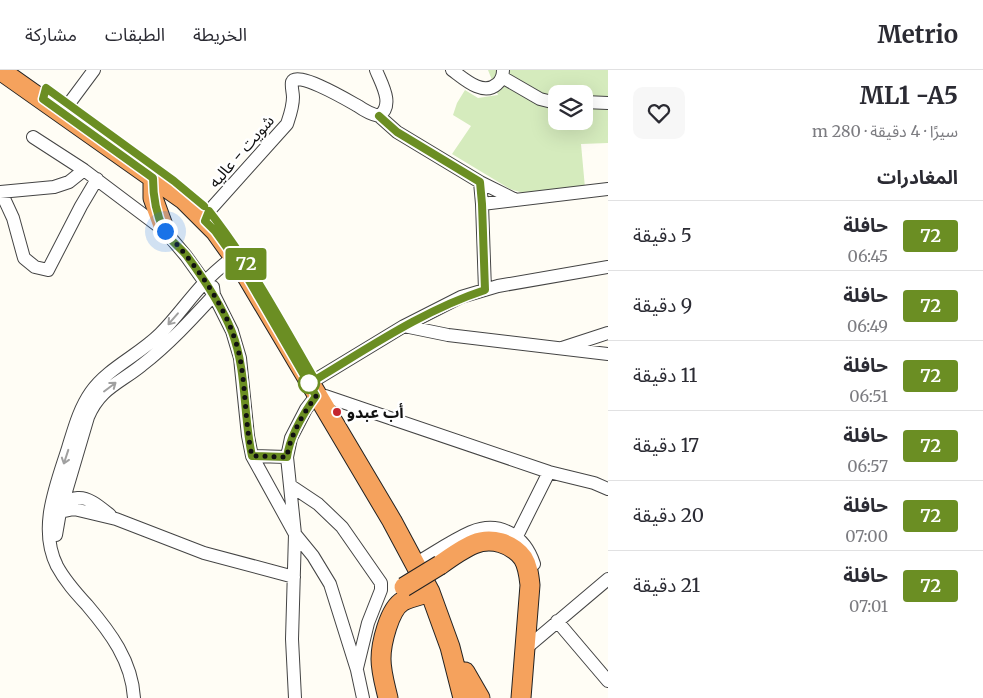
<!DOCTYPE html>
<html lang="ar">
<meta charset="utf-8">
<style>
body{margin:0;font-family:Merriweather,"Noto Sans Arabic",serif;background:#f7f7f7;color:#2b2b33;direction:rtl;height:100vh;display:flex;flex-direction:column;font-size:19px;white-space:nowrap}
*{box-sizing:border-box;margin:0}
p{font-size:16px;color:#7c7c81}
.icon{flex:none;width:28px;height:28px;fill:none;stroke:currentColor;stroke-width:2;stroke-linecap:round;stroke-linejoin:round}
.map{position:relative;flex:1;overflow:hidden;direction:ltr}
.sheet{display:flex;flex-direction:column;background:#fff;width:375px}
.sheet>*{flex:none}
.badge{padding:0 10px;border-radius:4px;font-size:18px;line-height:32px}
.fabs{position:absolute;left:548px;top:15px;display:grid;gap:10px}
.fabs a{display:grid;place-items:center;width:45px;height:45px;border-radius:10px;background:#fff;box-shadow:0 5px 20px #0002;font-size:25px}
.you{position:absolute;width:25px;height:25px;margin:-12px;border:4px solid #fff;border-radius:50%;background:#1a73e8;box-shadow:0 0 0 8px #1a73e833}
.map>.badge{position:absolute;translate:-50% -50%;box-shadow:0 0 0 2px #fff}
h2{padding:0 25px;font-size:19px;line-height:45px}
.round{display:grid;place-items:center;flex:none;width:52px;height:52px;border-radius:10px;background:#f7f7f7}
.headline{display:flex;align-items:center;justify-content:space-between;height:85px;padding:0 25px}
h1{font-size:24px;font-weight:700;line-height:38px}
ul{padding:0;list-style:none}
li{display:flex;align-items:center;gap:15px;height:70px;padding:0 25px;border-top:1px solid #e1e1e2}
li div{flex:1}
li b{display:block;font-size:19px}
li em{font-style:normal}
li .badge{min-width:55px;font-weight:700;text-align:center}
header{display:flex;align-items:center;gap:30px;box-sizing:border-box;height:70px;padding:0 25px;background:#fff;border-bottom:1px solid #e1e1e2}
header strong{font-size:24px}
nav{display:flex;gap:28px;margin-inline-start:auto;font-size:18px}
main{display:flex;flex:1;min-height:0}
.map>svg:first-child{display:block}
</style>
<header>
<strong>Metrio</strong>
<nav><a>الخريطة</a><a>الطبقات</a><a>مشاركة</a></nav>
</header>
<main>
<section class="sheet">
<div class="headline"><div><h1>ML1 -A5</h1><p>سيرًا · 4 دقيقة · 280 m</p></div><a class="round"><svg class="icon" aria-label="heart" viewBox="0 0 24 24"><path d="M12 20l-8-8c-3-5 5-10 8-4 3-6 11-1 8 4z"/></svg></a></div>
<h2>المغادرات</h2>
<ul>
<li><span class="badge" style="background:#6b8e23;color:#fff">72</span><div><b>حافلة</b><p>06:45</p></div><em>5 دقيقة</em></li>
<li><span class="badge" style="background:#6b8e23;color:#fff">72</span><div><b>حافلة</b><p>06:49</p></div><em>9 دقيقة</em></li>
<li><span class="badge" style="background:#6b8e23;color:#fff">72</span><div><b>حافلة</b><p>06:51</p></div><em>11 دقيقة</em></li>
<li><span class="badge" style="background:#6b8e23;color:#fff">72</span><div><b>حافلة</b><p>06:57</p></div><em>17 دقيقة</em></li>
<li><span class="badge" style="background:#6b8e23;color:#fff">72</span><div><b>حافلة</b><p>07:00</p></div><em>20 دقيقة</em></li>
<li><span class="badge" style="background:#6b8e23;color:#fff">72</span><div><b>حافلة</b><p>07:01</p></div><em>21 دقيقة</em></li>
</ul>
</section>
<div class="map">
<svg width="608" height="628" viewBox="0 0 608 628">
<rect width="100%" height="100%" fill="#fffdf5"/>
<path fill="#d5ebbd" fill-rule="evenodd" d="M488,0H608V73L581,74L585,118L523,123L510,119L452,84L471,56L453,45L457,33L465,20L478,28L498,25ZM556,24H584V51H556Z"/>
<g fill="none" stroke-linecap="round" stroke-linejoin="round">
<g stroke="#444" stroke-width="14">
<path id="minor" d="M452,0C463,8 483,27 497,14C502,10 503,6 503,0
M502,7L540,29L556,33
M584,32L608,33
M68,35L94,0
M379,46L397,62L480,112L482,134L485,220
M33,67L84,100L165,161L186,186L214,225L232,261L240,288L248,366L252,386L295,464L313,486L330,514L357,600L363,628
M480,112L516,130
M0,122L54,117L69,112L84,100
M1,122L13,148L24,188L35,197L48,200L81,136L97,109
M482,134L608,119
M205,151L209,141L287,54C290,45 293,37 293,27C293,23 291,16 292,12C297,0 349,31 358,36C365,41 371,44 379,46C395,35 381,13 376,0
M404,256L448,265L608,284
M562,278L608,263
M315,310L404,256L461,227L498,216L608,197
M325,326L549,402L594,413L608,419
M252,386L287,387
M291,416L318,434L342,457L381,513V520L368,553L357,598
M58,430C65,432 70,429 78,428C89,427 101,438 110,445
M55,440L60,442L74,439L116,449L204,483L294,507
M56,465L60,442L88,347C100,318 120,313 142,295C168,275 192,249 214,225L213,217
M517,466L549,402
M420,491C437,481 453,470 471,462C500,450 525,466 534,494
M557,551L608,611
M524,580L608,509
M134,628C132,591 110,562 87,535C76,523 65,511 57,496C38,458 56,416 68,378C74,359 79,339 91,322C108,298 139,285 160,264C176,248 189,229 205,212C213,203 223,195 233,187
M295,628L292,569L295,464L287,387L291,368L306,339L316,326"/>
</g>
<g stroke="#222" stroke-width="21">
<path id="highway" d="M0,0L184,130L215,161L243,200L287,274L392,451L430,522L450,577L463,628
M153,108V128L165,161
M440,495C451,487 462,479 474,474C491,467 512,473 523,488C528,496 529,506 530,515L521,628
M465,602L480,628
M388,628C385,615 381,602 381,589C381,574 389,539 403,531C411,527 422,525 430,522"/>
</g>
<use href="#minor" stroke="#fff" stroke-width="12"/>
<use href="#highway" stroke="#f5a25d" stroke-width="19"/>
<g stroke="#222" stroke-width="21" stroke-linecap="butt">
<path id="highway-bridge" d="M404,517L440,495"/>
</g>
<use href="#highway-bridge" stroke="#f5a25d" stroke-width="19"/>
</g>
<defs><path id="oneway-shaft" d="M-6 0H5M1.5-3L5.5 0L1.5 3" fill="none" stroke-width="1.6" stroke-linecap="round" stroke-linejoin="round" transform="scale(1.25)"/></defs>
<g stroke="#a0a0a0">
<use href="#oneway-shaft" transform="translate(173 249) rotate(131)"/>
<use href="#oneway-shaft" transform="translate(110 317) rotate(-37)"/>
<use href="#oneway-shaft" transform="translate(66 387) rotate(108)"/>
</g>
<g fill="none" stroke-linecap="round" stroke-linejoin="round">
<g stroke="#fff" stroke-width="11">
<path id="line" d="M204,136L174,111L46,18L43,29L153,108C153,126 156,144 164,160C169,170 180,177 187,186C204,209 221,234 232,262C247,301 243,345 252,386L287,387C290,365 303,344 316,326L243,200L215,161L205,151L209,141C250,193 282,253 315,310C370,277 424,240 485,220L482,134L480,112L397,62L379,46"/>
</g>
<use href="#line" stroke="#6b8e23" stroke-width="8"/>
<path stroke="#111" stroke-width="5" stroke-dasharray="0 9" d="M165,161C197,196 230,240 240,288C246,320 245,354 252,386L287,387C290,365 303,344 316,326L309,313"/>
</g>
<circle fill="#fff" stroke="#6b8e23" stroke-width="2.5" cx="309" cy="313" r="10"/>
<circle fill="#c4262e" stroke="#fff" stroke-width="2" cx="337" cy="342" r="5"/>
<g text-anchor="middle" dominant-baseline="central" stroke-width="5" stroke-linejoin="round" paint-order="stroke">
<g font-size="16" fill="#111" stroke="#fff">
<text transform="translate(241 81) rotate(-49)">شويت - عاليه</text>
</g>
<g font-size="16" font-weight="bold" fill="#111" stroke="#fff" text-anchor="start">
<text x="347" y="342">أب عبدو</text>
</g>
</g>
</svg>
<div class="fabs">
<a><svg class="icon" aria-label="layers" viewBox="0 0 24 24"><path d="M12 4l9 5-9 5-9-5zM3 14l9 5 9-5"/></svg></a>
</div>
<div class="you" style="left:165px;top:161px"></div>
<b class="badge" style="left:246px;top:194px;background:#6b8e23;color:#fff">72</b>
</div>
</main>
